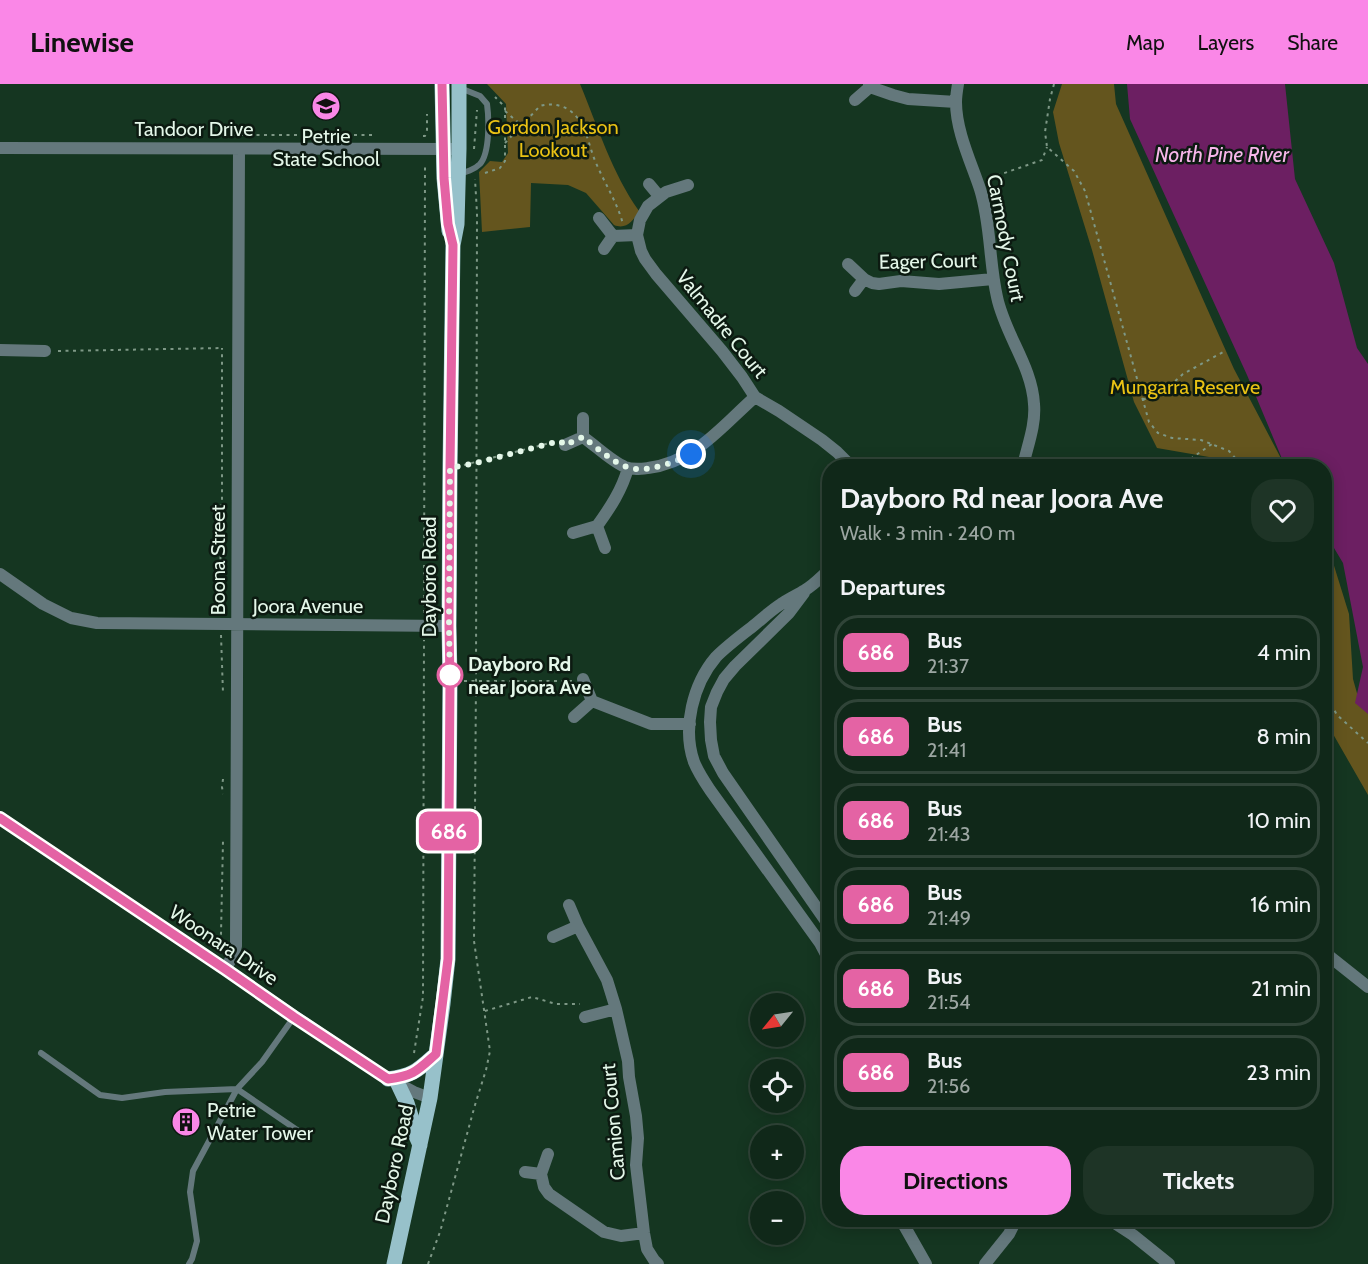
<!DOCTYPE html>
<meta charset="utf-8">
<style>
body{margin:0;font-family:Cabin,sans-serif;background:#1e3426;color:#f1f3f6;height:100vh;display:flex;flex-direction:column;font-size:22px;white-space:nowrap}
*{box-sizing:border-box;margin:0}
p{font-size:20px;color:#9ca6a2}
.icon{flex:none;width:33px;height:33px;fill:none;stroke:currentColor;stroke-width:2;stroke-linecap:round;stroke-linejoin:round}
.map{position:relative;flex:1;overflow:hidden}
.panel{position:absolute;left:822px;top:375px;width:510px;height:768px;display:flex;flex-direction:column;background:#102819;border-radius:24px;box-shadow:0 3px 15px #0003,0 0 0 2px #304438}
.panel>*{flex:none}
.badge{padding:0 12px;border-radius:9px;font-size:21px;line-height:39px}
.needle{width:39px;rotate:240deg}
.tools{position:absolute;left:750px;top:909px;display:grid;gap:12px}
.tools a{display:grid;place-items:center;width:54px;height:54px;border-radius:50%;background:#102819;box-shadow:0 3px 15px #0003,0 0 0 2px #304438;font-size:30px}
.you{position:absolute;width:30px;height:30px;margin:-15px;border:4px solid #fff;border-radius:50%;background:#1a73e8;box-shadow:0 0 0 9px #1a73e833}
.map>.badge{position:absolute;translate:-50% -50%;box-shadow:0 0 0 3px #fff}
h2{padding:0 18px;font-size:22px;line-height:54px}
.round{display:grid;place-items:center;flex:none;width:63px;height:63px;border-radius:24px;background:#1e3426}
.overview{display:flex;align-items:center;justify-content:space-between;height:102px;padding:0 18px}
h1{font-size:28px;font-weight:700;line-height:45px}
.cta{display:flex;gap:12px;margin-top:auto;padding:12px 18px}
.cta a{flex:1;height:69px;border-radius:24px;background:#fa87e7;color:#111;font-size:24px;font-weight:700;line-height:69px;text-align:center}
.cta a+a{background:#1e3426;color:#f1f3f6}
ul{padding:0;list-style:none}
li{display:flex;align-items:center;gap:18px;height:75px;margin:0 12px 9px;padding:0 6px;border:3px solid #304438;border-radius:24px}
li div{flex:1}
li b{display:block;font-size:22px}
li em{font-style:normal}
li .badge{min-width:66px;font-weight:700;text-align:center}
header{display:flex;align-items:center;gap:36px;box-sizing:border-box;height:84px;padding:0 30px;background:#fa87e7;color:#111}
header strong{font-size:28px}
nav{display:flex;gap:33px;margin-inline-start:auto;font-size:21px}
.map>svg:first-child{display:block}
</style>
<header>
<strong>Linewise</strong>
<nav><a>Map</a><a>Layers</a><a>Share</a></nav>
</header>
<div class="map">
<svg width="1368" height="1180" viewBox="0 0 1368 1180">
<rect width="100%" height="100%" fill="#153621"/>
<path fill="#64551e" d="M487,0H580C598,43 612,89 639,127C633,137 626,146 614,141L586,109L568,101L531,99L530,143L482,148L479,88L490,77L502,78L508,69L506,20Z
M1062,0H1114L1116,20L1234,285L1285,382H1211L1209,373L1157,364L1134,318L1092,166L1059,59L1053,28Z
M1324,459L1331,472L1349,530L1353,595L1360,620L1368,627V711L1325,636Z"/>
<path fill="#6c1f62" d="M1127,0H1285L1295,95L1334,179L1357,264L1368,280V630L1355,619L1363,583L1343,479L1325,449L1324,382H1285L1247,291L1130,35Z"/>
<path fill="#40614a" stroke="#799d83" stroke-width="1.5" d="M177 1037a9 9 0 1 1 18 0a9 9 0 1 1-18 0Z"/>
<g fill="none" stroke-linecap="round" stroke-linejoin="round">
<path stroke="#7e9886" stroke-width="2" stroke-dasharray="3 4.5" stroke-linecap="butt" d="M1054,0L1050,15L1045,48L1047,63L1074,87L1085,107L1149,338L1158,349L1172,354L1201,356L1229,367L1242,382
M505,27L521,41
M234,51H375
M423,52H425L427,46V30
M505,59L540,22C552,18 567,22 575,31C587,44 589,63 596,79C605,100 617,118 623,140
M474,65L477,26
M485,89L500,84L505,77V23L495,13
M990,94L1042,76L1047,63
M58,267L223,264
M1143,316L1172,300L1183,290L1194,284L1225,267
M464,381L554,358
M1162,382L1186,378L1212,360
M221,528L220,431L222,418V264
M424,529L425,82
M221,551L223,609
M464,597H572
M1324,607L1337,631L1368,659
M223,695L222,703L223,710
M212,863L221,850L223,757
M485,927L532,913L556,920H580
M414,969L423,913L424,556
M428,1180L440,1148L475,1021L486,986L490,967L474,857L476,597L477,129L475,95"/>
<path stroke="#64787c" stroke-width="6" d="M458,90C466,88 474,86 480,80C490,69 489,34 487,20L480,12L460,4
M41,969L100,1011L122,1014L165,1008L237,1005L300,1048
M189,1180L192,1175L197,1157L190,1108L193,1087L237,1005L262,978L294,933"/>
<path stroke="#64787c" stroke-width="12" d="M958,0C957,6 956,12 956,18C956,47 971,78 980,105C991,140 989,178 997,213C1005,251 1032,282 1034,320C1036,341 1027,363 1023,382
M870,3L893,11L908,15L956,18
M855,16L870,3L869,0
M0,64L452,65
M649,100L659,112
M688,101L666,108L648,122L640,136L637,151L641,167L645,175L656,190L722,267L742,293L755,313L779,327L822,356L837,368L851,382
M599,134L613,152L604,165
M613,152L637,151
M848,180L864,195L855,207
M864,195L872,199L879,200L901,197L939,200L993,195
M0,266L45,267
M583,353C596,362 611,377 625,383C633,386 640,385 648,384C695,378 721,343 755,313
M565,361L583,353V334
M597,442C610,424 622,406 628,384
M573,449L597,442L605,464
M830,485C822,492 814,501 805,506C797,511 788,515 781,520C770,527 761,536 752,543C739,553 727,562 716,573C693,600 682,644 694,678C698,688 704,697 710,706L820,859L830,878
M0,490L43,520L71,534L97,539L449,542
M804,509L789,529L735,582L724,595L717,608L711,623L710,638L711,656L714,672L723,689L830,843
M592,617L651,640H690
M574,633L592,617L583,595
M578,842L607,896L616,925L628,977L629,993L636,1032L638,1054L636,1081L644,1149L647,1165L654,1176L658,1180
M553,853L578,842L569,821
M1324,868L1368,903
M225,885L233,872L236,862L239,65
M585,933L616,925
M525,1088L541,1090L548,1070
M1324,1089L1325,1090
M541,1090L544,1103L549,1110L604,1148L621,1152L644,1149
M901,1136L926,1180
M1110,1136L1133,1151L1169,1180
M985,1180L1009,1150L1016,1136"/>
<path stroke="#64787c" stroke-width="12" d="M0,734L382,991L414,1008L430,1014"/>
<path stroke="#97c1ca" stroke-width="15" d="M442,0L444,94L449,147
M388,995C413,992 418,986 436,970
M398,1000L407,1019L411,1032V1041L420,1061
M394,1180L430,1014L443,920L448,875L450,597L449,542L450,384L453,161L457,140L459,65V0"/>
</g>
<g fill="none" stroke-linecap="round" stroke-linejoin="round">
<g stroke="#fff" stroke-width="14">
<path id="line" d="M0,734L225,885L294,933L388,995C414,992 418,986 436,970L448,875L450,597L449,542L450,384L453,161L448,140L444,94L442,0"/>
</g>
<use href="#line" stroke="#e463a4" stroke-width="9"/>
<path stroke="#e4f7e9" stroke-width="6" stroke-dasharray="0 10.8" d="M450,591V597L449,542L450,384L476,379L560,357L565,361L583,353C595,362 613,379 627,383C645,390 675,378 691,370"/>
</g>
<defs>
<g id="school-disc" transform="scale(1.5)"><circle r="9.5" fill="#fa87e7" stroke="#0c1a11"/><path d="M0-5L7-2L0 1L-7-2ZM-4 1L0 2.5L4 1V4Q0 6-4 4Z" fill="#111"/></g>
<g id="building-disc" transform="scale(1.5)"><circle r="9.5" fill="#fa87e7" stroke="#0c1a11"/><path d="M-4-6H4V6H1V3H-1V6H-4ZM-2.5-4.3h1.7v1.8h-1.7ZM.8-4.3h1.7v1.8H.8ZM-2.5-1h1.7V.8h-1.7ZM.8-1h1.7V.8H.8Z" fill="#111"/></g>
</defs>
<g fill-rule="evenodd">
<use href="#school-disc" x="326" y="22"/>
<use href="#building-disc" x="186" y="1038"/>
</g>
<circle fill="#fff" stroke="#e463a4" stroke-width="3" cx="450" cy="591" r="12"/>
<g text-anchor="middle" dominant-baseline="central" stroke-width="5" stroke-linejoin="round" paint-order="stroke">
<g font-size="20" fill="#eac214" stroke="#0c1a11">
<text x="553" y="43">Gordon Jackson<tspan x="553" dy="23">Lookout</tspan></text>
<text x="1185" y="303">Mungarra Reserve</text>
</g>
<g font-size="20" fill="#e4f7e9" stroke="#0c1a11">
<text x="194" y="45">Tandoor Drive</text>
<text transform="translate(1006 154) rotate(79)">Carmody Court</text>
<text transform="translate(928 177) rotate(-1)">Eager Court</text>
<text transform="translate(722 240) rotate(51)">Valmadre Court</text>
<text transform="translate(218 476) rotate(-90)">Boona Street</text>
<text transform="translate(429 493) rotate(-90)">Dayboro Road</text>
<text x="308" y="522">Joora Avenue</text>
<text transform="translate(224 861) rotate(34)">Woonara Drive</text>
<text transform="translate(613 1038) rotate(-95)">Camion Court</text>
<text transform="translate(394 1080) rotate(-78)">Dayboro Road</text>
</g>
<g font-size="20" fill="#e4f7e9" stroke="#0c1a11">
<text x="326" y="52">Petrie<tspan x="326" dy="23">State School</tspan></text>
<text x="207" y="1026" text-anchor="start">Petrie<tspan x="207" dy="23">Water Tower</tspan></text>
</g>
<g font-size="20" font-weight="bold" fill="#e4f7e9" stroke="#0c1a11" text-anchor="start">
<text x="468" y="580">Dayboro Rd<tspan x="468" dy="23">near Joora Ave</tspan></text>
</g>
<g font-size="21" font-style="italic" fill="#f7b6ea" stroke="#0c1a11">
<text x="1222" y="70">North Pine River</text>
</g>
</g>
</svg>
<div class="tools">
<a><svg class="needle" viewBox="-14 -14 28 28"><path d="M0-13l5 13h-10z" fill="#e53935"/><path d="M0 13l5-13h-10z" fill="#9ca6a2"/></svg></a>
<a><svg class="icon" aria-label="locate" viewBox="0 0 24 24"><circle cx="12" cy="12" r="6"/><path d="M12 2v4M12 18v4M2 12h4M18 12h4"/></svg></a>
<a>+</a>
<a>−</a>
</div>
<div class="you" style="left:691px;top:370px"></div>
<b class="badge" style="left:449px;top:747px;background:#e463a4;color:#fff">686</b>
<section class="panel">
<div class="overview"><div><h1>Dayboro Rd near Joora Ave</h1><p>Walk · 3 min · 240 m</p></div><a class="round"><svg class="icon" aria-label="heart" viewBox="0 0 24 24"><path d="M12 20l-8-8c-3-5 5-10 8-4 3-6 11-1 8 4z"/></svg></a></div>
<h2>Departures</h2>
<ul>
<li><span class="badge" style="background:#e463a4;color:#fff">686</span><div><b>Bus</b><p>21:37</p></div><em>4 min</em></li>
<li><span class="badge" style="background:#e463a4;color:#fff">686</span><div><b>Bus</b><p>21:41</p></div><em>8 min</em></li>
<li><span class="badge" style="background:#e463a4;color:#fff">686</span><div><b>Bus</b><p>21:43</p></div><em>10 min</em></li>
<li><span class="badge" style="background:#e463a4;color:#fff">686</span><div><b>Bus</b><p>21:49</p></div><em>16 min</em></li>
<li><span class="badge" style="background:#e463a4;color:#fff">686</span><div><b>Bus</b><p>21:54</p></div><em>21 min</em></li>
<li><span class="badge" style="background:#e463a4;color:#fff">686</span><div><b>Bus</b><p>21:56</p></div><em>23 min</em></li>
</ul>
<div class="cta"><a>Directions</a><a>Tickets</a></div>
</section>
</div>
